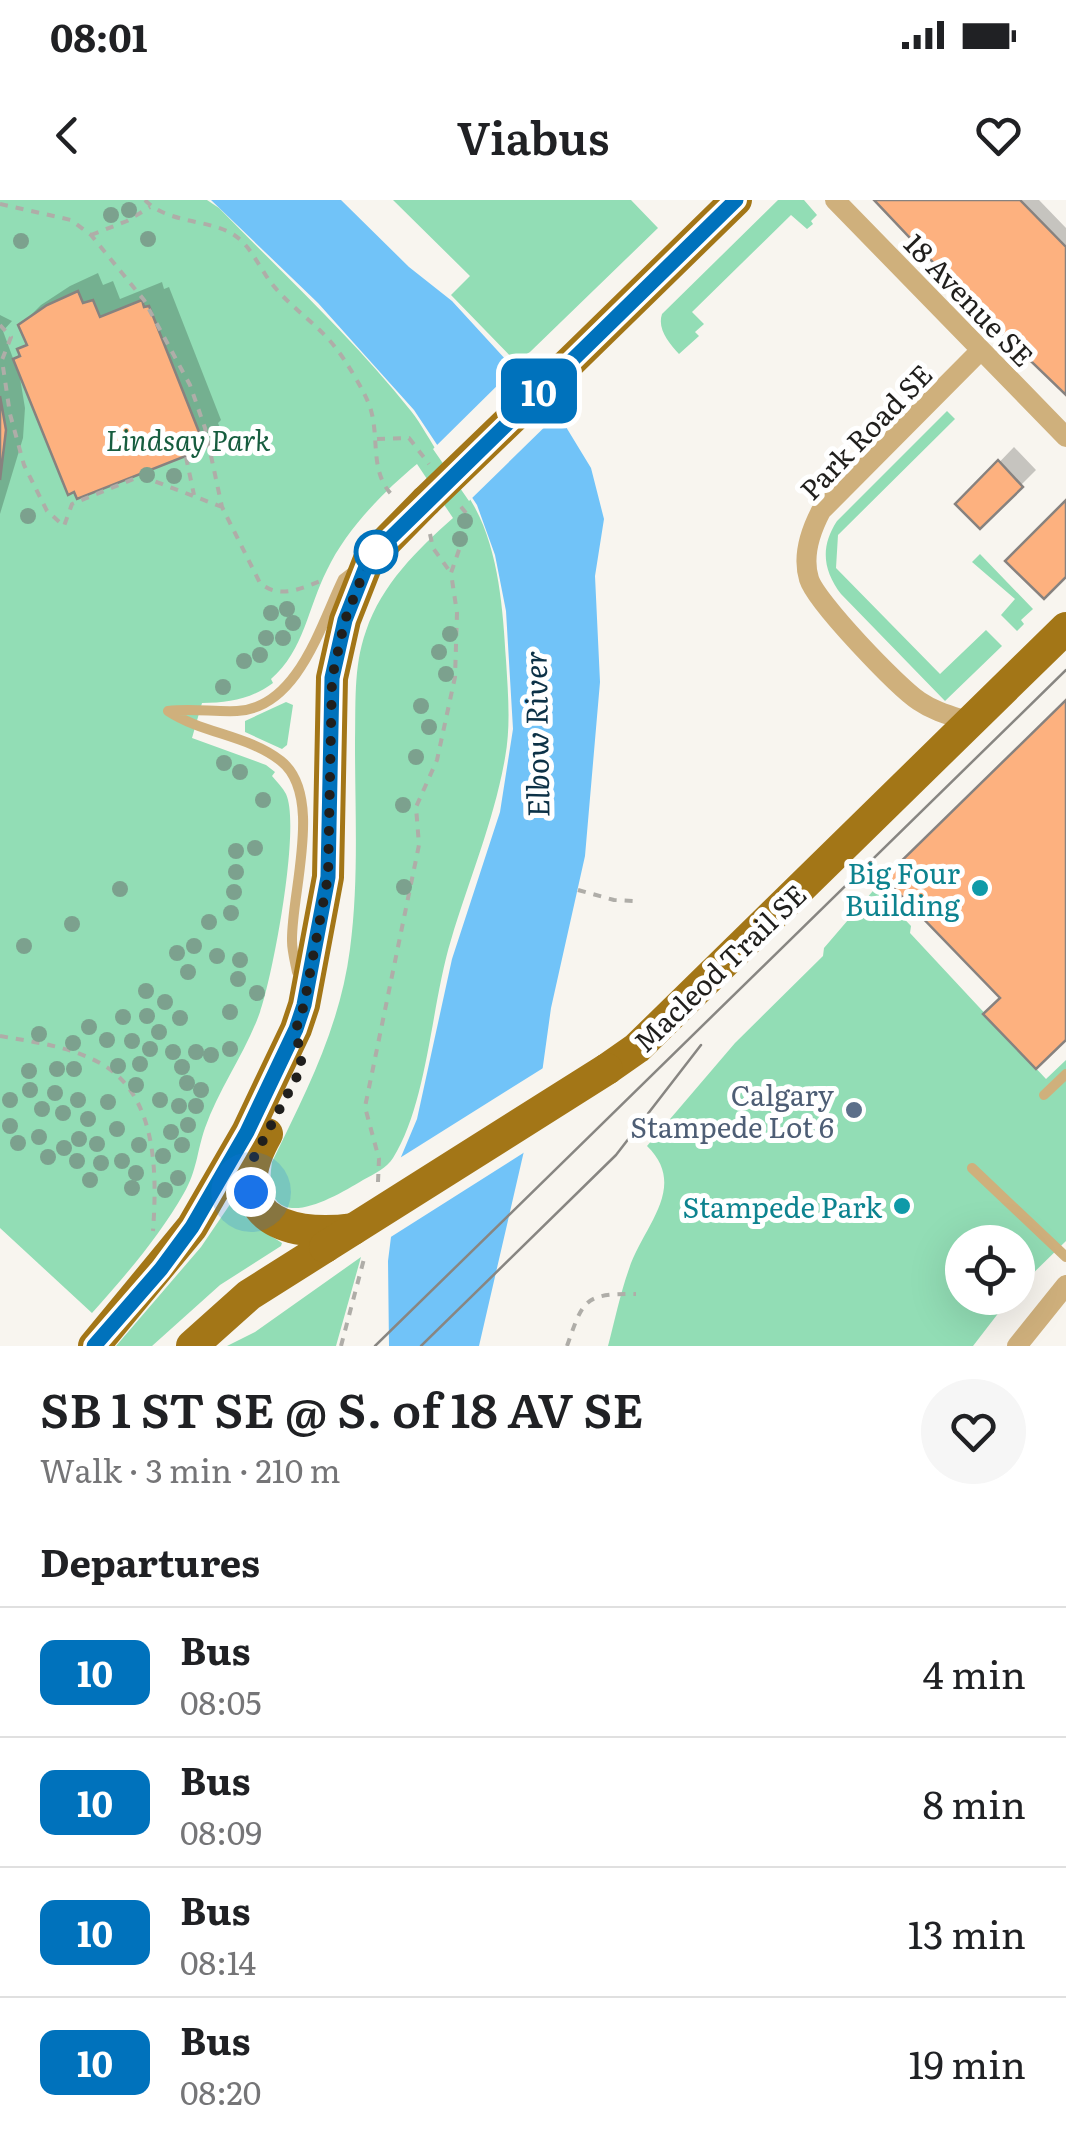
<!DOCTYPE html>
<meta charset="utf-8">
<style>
body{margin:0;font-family:Literata,serif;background:#f6f6f6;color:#202124;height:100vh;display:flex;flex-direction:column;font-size:38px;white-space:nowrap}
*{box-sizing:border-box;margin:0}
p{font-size:32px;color:#757577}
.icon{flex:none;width:55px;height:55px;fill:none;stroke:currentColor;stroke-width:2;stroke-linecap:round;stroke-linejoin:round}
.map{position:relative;height:1146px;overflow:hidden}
.side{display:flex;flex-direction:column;background:#fff;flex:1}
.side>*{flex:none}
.badge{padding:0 20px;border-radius:15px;font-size:35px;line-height:65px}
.buttons{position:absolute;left:945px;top:1025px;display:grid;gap:20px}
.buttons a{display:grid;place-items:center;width:90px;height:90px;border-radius:50%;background:#fff;box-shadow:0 10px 40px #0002;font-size:50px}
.you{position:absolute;width:50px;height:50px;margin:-25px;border:8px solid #fff;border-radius:50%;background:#1a73e8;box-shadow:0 0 0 15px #1a73e833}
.map>.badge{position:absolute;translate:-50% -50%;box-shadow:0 0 0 5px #fff}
h2{padding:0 40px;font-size:38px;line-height:90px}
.round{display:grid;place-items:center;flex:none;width:105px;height:105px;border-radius:52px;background:#f6f6f6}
.headline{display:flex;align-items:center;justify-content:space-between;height:170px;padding:0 40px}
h1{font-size:48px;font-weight:600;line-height:75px}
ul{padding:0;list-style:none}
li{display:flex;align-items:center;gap:30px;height:130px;padding:0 40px;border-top:2px solid #e0e0e0}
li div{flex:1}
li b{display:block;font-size:38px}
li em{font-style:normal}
li .badge{min-width:110px;font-weight:700;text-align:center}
.status{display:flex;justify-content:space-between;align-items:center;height:70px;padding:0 50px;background:#fff;direction:ltr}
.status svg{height:28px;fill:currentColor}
header{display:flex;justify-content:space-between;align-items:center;height:130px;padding:0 40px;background:#fff;font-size:45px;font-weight:600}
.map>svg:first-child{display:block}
</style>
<div class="status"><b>08:01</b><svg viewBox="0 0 49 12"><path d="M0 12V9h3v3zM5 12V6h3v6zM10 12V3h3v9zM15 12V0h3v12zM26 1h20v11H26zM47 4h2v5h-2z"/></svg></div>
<header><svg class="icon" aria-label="back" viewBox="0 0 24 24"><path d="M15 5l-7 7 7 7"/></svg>Viabus<svg class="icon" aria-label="heart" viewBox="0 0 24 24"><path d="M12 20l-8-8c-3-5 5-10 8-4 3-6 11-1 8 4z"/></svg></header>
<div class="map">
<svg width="1066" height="1146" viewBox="0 0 1066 1146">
<rect width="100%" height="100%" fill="#f8f5ef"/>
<path fill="#92ddb5" d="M0,0H207L219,8C284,75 353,138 411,211C422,225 430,241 440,256C451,272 464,288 474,306C499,351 503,410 506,460C508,493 511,526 505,558C494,621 469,679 451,740C431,805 428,902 393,958C387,968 374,974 363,980C329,1001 260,1039 272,962C306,892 340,827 350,749C359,682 355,612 355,544C356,506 353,467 366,431C382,384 417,350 453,318L417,264C383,292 346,330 327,370C308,407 304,451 271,479L273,483C251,499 229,503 202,503L192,538L266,565L275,572L272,576C277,582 283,588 286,594C301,626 273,776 260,812C246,852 219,888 205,928C197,951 197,971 184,993C159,1037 125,1076 92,1113L0,1028Z
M393,0H631L658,28L530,152L515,161L451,95L470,76Z
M778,0H804L817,15L811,21L813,24L807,29L791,15L692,112L704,124L695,132L699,136L679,154C669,143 657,129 662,114Z
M947,211L955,219L838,335L836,368L940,474L986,430L1002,446L945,501L841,394C823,370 820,347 837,321Z
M980,354L1033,409L1021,420L1024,424L1017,431L1001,415L1015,399L972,362Z
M286,502L293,505L287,545L282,549L245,532V521Z
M884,678L904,698L894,708L911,726L910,733L1046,879L1066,860V1041L1018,1088V1042H962V1098H1010L973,1146H608C615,1120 620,1094 629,1069C643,1026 689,987 647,946L735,843L823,756L824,748Z
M235,997L260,1029L282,1043L281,1046L220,1085L152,1146H116L201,1047Z
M361,1057L336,1146H227L255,1132Z"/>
<path fill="#71c3f8" d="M211,0H341L409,67L452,101L563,222L591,268L604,319L595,376L600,482L585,656L551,808L542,873L479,1146H389L388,1061L401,957L417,919L452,759L500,612L513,529L506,411L495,355L477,305L414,210L318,103Z"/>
<path fill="#f8f5ef" d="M518,165L560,212L469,301L433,249Z
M548,865L528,950L386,1040L395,961Z"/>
<path fill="#0003" d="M875,0H1039L1066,28V192Z
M98,73L103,85L113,81L120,99L162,82L164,89L169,87L221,220L218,223L220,228L200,247L19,172L25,208L23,238L0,314V115L12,121L3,131L14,161L28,142L21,125L41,105L70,86Z
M1014,247L1036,270L980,326L959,304Z"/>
<path fill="#fdb17f" stroke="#87827f" stroke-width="2.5" d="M874,0H1020L1066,47V195L982,114Z
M78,91L83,103L93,100L100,117L142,100L144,107L149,106L203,242L199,243L201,250L77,299L74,292L68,295L13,159L20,156L17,149L27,145L18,125L47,105Z
M0,196L6,230L0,280Z
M998,260L1023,287L980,329L955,304Z
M1066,300V377L1044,399L1005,361Z
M1066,500V840L1036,869L983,814L1000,798L884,678Z"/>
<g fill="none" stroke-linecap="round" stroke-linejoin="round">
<path stroke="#afada8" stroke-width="4" stroke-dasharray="8 8" stroke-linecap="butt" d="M145,0C167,23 205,19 231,33C248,43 255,59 265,74C282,102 315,121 335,147C345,159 365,192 370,207C380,237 369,271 392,295
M0,4L71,20L91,35L144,100L190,185L205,228L222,307L260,383C280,400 303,388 325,379
M91,35L127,21L150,7
M0,125L11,137L2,160L10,214L24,265L47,311L64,326L72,304L141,276L222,307
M377,239L409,238L429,264
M186,257L194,295
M430,334L433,348L451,373
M578,690L614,700L635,701
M0,836C34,842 68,846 98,862C158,893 157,974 153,1031
M378,982L379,959L365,907L419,645L416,607L437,560L455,477L457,413L451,373L470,318L458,303
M341,1146L365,1055
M567,1146C583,1101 583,1093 636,1094"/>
<path stroke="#cfb07c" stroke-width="10" d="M168,511C203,534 248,535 281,561C324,595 291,693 292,741C292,751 295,762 297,772
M168,511C191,508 214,512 237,511C298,508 321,424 343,379L352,372
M1044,895L1066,874
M972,968L1066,1057"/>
<path stroke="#cfb07c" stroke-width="20" d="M835,0L1066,237
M970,522C952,516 935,512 919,501C898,487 816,402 809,379C802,356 810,332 821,311L981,150
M1017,1146L1066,1085"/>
<path stroke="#a37617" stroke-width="32" d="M566,166L736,0
M607,869L637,848L1066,428
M267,934C222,1013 282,1039 353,1029
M94,1146L192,1027L247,932L296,829L304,805L328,677L332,478L345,420L369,359L426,301
M192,1146L249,1095L325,1047"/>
<path stroke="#888682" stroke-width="2.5" d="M375,1146L1066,470
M421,1146L616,955L701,845"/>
<path stroke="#a37617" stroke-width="32" d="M426,301L566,166
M325,1047L607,869"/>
</g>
<g fill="#7ca18e">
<circle cx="129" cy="10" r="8"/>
<circle cx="111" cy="15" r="8"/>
<circle cx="148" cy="39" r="8"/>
<circle cx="21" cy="41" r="8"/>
<circle cx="147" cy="275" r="8"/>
<circle cx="174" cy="276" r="8"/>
<circle cx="28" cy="316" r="8"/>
<circle cx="465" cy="321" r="8"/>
<circle cx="460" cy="339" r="8"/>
<circle cx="287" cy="409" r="8"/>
<circle cx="271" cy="413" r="8"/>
<circle cx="293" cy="423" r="8"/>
<circle cx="450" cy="434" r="8"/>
<circle cx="266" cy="438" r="8"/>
<circle cx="283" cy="438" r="8"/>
<circle cx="439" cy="452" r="8"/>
<circle cx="260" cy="455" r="8"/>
<circle cx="244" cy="461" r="8"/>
<circle cx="446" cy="474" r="8"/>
<circle cx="223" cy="487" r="8"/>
<circle cx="421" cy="506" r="8"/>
<circle cx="429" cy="527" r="8"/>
<circle cx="416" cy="557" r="8"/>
<circle cx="224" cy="563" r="8"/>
<circle cx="240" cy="572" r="8"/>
<circle cx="263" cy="600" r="8"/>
<circle cx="403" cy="605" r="8"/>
<circle cx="255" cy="648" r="8"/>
<circle cx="236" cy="651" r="8"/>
<circle cx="236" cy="672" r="8"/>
<circle cx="404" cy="687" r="8"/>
<circle cx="120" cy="689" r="8"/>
<circle cx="234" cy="692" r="8"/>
<circle cx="231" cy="713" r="8"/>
<circle cx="209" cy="722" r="8"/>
<circle cx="72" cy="724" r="8"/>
<circle cx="24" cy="746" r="8"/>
<circle cx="194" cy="746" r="8"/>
<circle cx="177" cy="753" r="8"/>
<circle cx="217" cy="756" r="8"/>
<circle cx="240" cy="760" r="8"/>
<circle cx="188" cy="772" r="8"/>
<circle cx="238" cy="779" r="8"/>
<circle cx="146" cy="791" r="8"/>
<circle cx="257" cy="793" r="8"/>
<circle cx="165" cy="802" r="8"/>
<circle cx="230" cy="812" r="8"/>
<circle cx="147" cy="816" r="8"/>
<circle cx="123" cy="817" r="8"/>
<circle cx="180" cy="818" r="8"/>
<circle cx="89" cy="827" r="8"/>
<circle cx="159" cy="832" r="8"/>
<circle cx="39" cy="834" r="8"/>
<circle cx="107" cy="840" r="8"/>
<circle cx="132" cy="841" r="8"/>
<circle cx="73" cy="843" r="8"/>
<circle cx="150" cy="849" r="8"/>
<circle cx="230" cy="849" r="8"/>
<circle cx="173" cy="852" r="8"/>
<circle cx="196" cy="852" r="8"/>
<circle cx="211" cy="855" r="8"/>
<circle cx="140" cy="864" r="8"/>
<circle cx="118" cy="866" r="8"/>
<circle cx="182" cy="867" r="8"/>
<circle cx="57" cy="869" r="8"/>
<circle cx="74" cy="869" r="8"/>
<circle cx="29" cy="871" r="8"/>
<circle cx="187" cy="883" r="8"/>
<circle cx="136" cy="885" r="8"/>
<circle cx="30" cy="890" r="8"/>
<circle cx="201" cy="890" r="8"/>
<circle cx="55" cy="893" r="8"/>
<circle cx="10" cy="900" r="8"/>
<circle cx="78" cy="900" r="8"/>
<circle cx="160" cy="900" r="8"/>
<circle cx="108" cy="902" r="8"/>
<circle cx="179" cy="906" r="8"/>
<circle cx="196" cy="906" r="8"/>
<circle cx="42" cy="909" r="8"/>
<circle cx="63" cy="913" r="8"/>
<circle cx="88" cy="919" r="8"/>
<circle cx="188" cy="925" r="8"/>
<circle cx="10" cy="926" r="8"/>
<circle cx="117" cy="929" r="8"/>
<circle cx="171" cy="932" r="8"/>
<circle cx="39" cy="937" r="8"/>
<circle cx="79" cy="939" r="8"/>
<circle cx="18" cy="943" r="8"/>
<circle cx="97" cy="944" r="8"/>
<circle cx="139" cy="945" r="8"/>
<circle cx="182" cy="945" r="8"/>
<circle cx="64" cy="948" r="8"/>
<circle cx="163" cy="956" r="8"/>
<circle cx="48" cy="957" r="8"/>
<circle cx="77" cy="961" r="8"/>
<circle cx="122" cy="961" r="8"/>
<circle cx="101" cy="963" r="8"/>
<circle cx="136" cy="973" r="8"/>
<circle cx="178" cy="978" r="8"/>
<circle cx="90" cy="980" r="8"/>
<circle cx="132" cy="988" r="8"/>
<circle cx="165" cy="990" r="8"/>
</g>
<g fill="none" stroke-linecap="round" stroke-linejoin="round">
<g stroke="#fff" stroke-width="22">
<path id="line" d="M94,1146L161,1069L192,1027L247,932L296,829L304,805L328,677L332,478L345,420L369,359L736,0"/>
</g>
<use href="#line" stroke="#0072bc" stroke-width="15"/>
<path stroke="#201f1d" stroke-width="10" stroke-dasharray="0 18" d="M251,992L249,976L252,961L302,867L296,829L304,805L328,677L332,478L345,420L369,359L382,346L376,352"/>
</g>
<circle fill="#fff" stroke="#0072bc" stroke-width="5" cx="376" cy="352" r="20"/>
<g fill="#0f9aa8" stroke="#fff" stroke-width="4">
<circle cx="980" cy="688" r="10"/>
<circle cx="902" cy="1006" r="10"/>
</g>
<circle fill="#5c6f8a" stroke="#fff" stroke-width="4" cx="854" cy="910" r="10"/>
<g text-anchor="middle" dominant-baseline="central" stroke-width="10" stroke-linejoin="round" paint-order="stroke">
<g font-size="28" fill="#201f1d" stroke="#fff">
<text transform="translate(970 99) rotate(46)">18 Avenue SE</text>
<text transform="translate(865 231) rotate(-46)">Park Road SE</text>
<text transform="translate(719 767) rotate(-44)">Macleod Trail SE</text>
</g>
<g font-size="28" font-style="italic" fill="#175d3f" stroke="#fff">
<text x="188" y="239">Lindsay Park</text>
</g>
<g font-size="28" fill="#0d838f" stroke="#fff" text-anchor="end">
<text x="960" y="672">Big Four<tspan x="960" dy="32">Building</tspan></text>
<text x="882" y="1006">Stampede Park</text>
</g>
<g font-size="28" fill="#4e5e75" stroke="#fff" text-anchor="end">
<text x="834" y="894">Calgary<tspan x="834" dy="32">Stampede Lot 6</tspan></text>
</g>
<g font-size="30" font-style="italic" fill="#0c3146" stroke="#fff">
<text transform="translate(535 534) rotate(-91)">Elbow River</text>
</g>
</g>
</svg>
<div class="buttons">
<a><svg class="icon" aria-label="locate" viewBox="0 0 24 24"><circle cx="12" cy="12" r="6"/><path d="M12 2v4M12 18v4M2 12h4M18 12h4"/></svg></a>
</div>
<div class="you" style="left:251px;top:992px"></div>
<b class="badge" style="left:539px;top:191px;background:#0072bc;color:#fff">10</b>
</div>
<section class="side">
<div class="headline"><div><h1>SB 1 ST SE @ S. of 18 AV SE</h1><p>Walk · 3 min · 210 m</p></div><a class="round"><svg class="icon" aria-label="heart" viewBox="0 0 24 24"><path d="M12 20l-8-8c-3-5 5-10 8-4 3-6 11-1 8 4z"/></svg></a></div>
<h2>Departures</h2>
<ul>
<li><span class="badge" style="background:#0072bc;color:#fff">10</span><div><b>Bus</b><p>08:05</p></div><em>4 min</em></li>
<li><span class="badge" style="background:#0072bc;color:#fff">10</span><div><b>Bus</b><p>08:09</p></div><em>8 min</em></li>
<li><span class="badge" style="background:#0072bc;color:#fff">10</span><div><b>Bus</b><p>08:14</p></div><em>13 min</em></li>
<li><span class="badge" style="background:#0072bc;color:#fff">10</span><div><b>Bus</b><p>08:20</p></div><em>19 min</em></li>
</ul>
</section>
